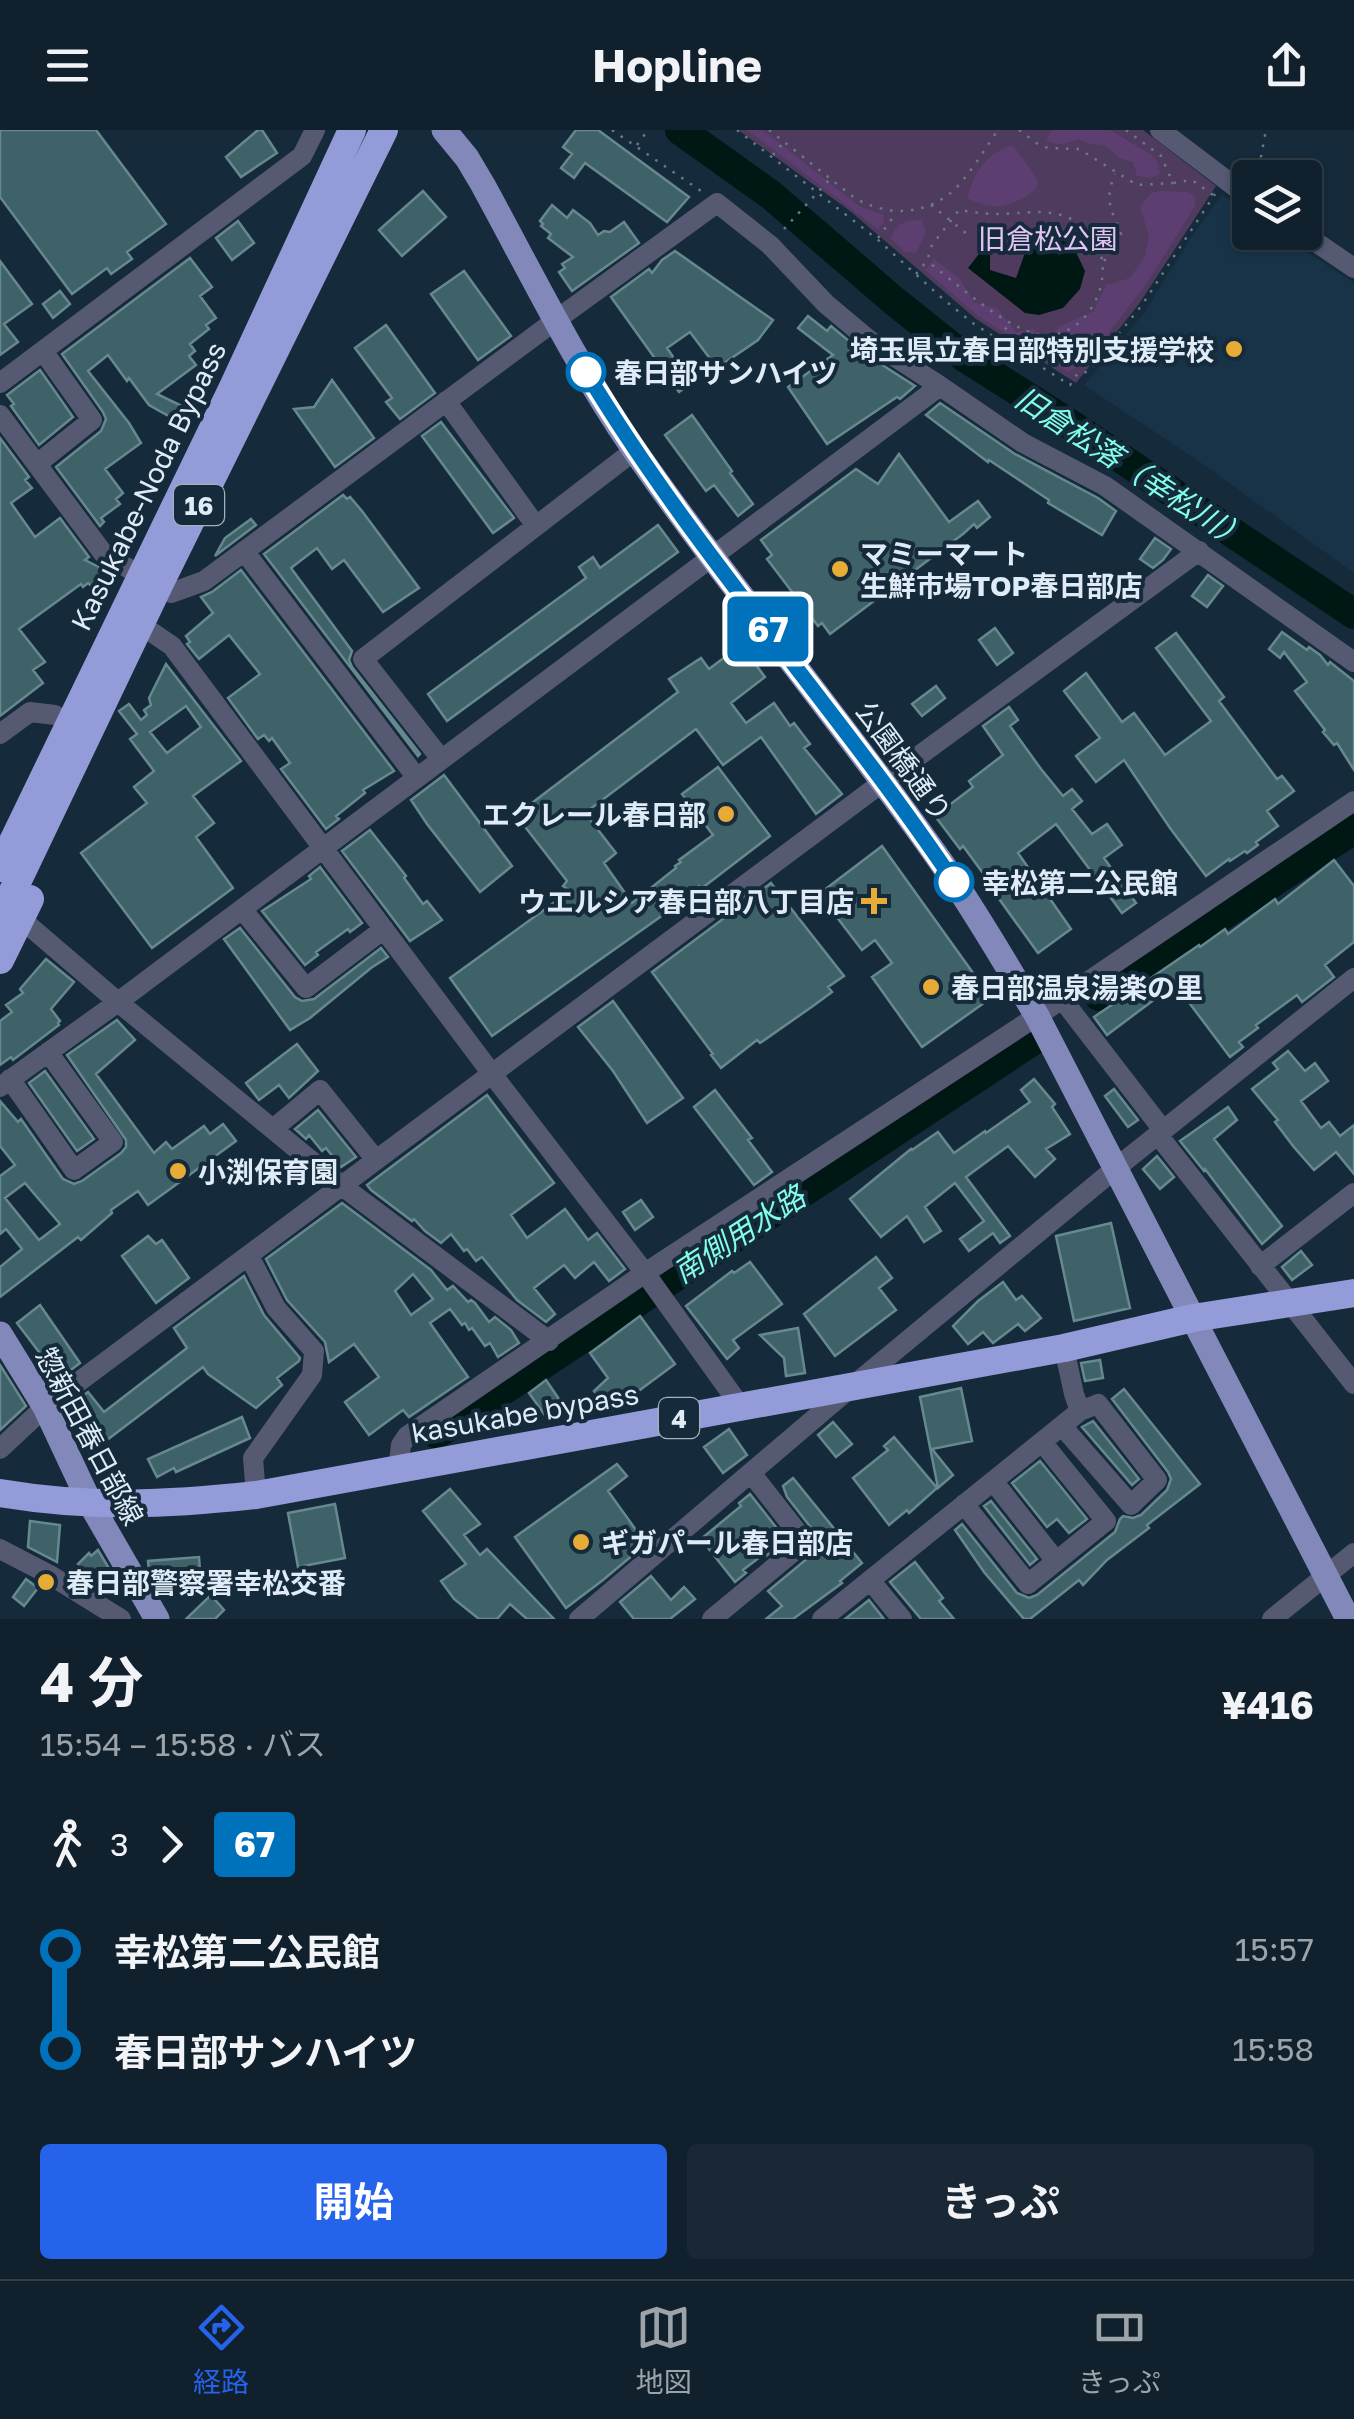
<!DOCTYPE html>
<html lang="ja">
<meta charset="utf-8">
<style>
body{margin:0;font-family:"Golos Text","Noto Sans JP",sans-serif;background:#192834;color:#f1f3f6;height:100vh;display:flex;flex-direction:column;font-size:38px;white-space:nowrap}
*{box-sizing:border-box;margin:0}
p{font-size:32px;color:#9ca3a9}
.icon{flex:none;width:55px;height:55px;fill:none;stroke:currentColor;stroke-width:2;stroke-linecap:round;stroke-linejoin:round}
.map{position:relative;height:1489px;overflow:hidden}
.drawer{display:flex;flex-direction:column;background:#10202c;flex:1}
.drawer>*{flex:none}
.badge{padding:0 20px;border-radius:8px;font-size:35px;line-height:65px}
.buttons{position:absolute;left:1232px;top:30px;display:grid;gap:20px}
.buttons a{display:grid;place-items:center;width:90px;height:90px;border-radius:10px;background:#10202c;box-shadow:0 2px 8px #0004,0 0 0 2px #303e48;font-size:50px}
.map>.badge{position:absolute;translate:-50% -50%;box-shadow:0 0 0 5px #fff}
.legs{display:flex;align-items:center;gap:15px;height:110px;padding:0 40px;font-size:32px}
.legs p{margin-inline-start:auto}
.overview{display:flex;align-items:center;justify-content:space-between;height:170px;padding:0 40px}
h1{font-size:55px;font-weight:700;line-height:75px}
.action{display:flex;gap:20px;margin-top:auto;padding:20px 40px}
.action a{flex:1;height:115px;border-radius:10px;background:#2563eb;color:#fff;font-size:40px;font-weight:700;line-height:115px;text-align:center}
.action a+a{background:#192834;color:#f1f3f6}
ul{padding:0 40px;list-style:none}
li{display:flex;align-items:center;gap:35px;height:100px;font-size:38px}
li i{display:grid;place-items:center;width:15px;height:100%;margin:0 12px;background:currentColor}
li i::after{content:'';width:25px;height:25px;margin:-12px;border:8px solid;border-radius:50%;background:#10202c}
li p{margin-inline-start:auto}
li:first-child i{background:linear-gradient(#0000 50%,currentColor 0)}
li:last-child i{background:linear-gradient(currentColor 50%,#0000 0)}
header{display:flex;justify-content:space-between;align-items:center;height:130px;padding:0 40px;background:#10202c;font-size:45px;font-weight:700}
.tab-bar{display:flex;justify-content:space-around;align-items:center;height:140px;border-top:2px solid #303e48;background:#10202c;font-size:28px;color:#9ca3a9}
.tab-bar a{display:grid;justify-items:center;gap:5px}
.tab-bar .on{color:#2563eb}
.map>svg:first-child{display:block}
</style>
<header><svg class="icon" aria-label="menu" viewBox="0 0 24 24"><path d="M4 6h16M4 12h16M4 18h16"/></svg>Hopline<svg class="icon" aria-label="share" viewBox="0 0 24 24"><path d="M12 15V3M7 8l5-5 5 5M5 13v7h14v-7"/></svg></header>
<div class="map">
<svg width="1354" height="1489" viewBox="0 0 1354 1489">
<rect width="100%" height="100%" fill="#152a3a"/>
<path fill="#183348" d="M1222,65L1250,84V102L1278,103L1354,153V443L1197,330L1084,255L1144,183L1193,104Z"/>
<path fill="#4f3b5e" d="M738,0H1143L1216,56L1139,174L1076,253L976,189L850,81Z"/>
<path fill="#5c3e70" d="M747,0H763L859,76L884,85L883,94L878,99Z
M1052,0H1110L1152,25L1158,33L1160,44L1151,48L1137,46L1133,32L1119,28L1106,16L1091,14L1077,9C1066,15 1058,16 1046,10Z
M1013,15L1038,50L1036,59C1012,78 994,82 967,68C975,41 985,24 1013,15Z
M1163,61L1188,62L1195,66V76L1147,153L1087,231L1068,242L978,186L925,140L934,129L959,148L974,172L998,179L1016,202L1033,199L1047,209L1060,196L1094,181L1106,155L1130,148L1145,126L1149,106L1140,77L1151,63Z
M922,90L926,102L916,123L905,122L890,108C900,91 903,91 922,90Z"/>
<path fill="#001813" d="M1047,104L1072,114L1085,141L1080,159L1063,178L1039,185L1025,183L968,138L982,120L990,125V140L1016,148L1026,120L1015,115L1019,111Z"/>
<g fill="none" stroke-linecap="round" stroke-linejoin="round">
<path stroke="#001813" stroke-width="30" d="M680,0L771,65L893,170L963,226L1073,296L1354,484
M1099,866L1354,699
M437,1304L1041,905"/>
</g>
<path fill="#3f6168" stroke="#668990" stroke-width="2.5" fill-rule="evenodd" d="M0,0H96L166,94L127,122L132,129L111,144L107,138L72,164L0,67Z
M258,0H262L277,23L241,47L226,27Z
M576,0H598L689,67L667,92L585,33L574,48L561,38L572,24L563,17Z
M423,61L446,87L402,126L379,100Z
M552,75L567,88L573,80L590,93L598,105L604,101L610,102L624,92L639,113L572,161L559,142L565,138L562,134L573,127L548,108L551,104L541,96L543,94L540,91Z
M238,91L254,113L232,130L216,108Z
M675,121L773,190L758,210L717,238L690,202L667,218L691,253L679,262L611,167L649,139L652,143L662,130Z
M190,128L212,157L200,166L216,188L206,195L209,199L190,214L195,221L189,226L196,235L157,264L180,275L174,289L149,275L129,248L127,251L108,225L88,241L129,293L141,313L105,339L123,363L116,369L120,374L101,388L104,392L100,396L56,337L101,301L106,289L103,282L62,224Z
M0,131L32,174L4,194L18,212L0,225Z
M464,141L511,206L478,230L431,164Z
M60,161L70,174L53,188L43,174Z
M808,186L827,201L831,196L862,222L915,256L900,269L897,267L827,314L788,257L833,225L798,198Z
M386,195L435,263L400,289L386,272L392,268L355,218Z
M40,240L73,287L39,315L11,276L14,274L7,265Z
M332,250L374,308L335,337L294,279L314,277Z
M940,273L1015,324L1098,368L1116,381L1102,405L1048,373L1049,370L989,330L988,332L926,285Z
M692,285L732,341L730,343L753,374L738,386L714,355L706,361L665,305Z
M441,292L514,388L493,403L422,306Z
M0,308L29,347L25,350L32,358L11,373L35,407L60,388L89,427L85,430L103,439L95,459L88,453L83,457L81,454L19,499L45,532L33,540L43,553L0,586Z
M899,324L949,392L978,371L990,387L977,398L974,394L963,404L830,504L822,493L818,496L767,429L772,425L761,410L856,339L878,354Z
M343,365L347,369L350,367L362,381L419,458L383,482L344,430L332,439L317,418L291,438L352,521L349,530L352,537L420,624L418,626L264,424Z
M251,389L256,395L215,426L225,408Z
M658,395L678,422L447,591L428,564L586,448L579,437L593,427L600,438Z
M1155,408L1171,419L1163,430L1153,438L1140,429Z
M241,440L394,641L363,660L365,663L336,686L339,689L326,699L281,639L290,633L272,608L269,611L264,605L258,609L228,568L260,544L229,505L199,529L187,514L190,512L186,506L213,483L201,467L212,462Z
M1208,445L1223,456L1207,477L1192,466Z
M995,498L1013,523L997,535L979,510Z
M1282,502L1307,520L1309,517L1320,525L1328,535L1330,532L1354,551V640L1337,613L1334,615L1323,602L1325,600L1295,561L1307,552L1284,522L1280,528L1269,519Z
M1176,503L1224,567L1219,571L1277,649L1282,646L1294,661L1267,681L1278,696L1256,712L1258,715L1247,723L1245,721L1230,731L1229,729L1206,746L1170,698L1124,630L1096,652L1076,626L1100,608L1064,561L1086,543L1122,592L1134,583L1165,625L1211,591L1156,518Z
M741,515L765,547L731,573L746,593L774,573L790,596L794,593L810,614L804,618L842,664L816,684L761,607L723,635L696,599L585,683L616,723L604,733L632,773L676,738L675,736L681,732L679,730L713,705L682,664L718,637L770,706L701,759L699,756L663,785L492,906L450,848L570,761L563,756L567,751L516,685L678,562L669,549L701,528L709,539Z
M166,534L241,631L193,666L214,693L196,707L233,758L152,818L81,723L147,673L134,657L154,641L130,609L137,604L119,581L129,574L141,590L147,585L144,580L151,575L149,568ZM186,576L201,597L167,623L150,602Z
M936,556L945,568L922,586L912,574Z
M1009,577L1018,590L1010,596L1041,639L1063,666L1072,659L1082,671L1072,679L1092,704L1107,694L1122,715L1104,728L1136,773L1122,783L1056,694L1018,723L1071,799L1038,823L989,755L991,754L963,716L960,719L935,686L973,657L969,651L1003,625L983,596Z
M444,645L512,736L480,762L427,694L411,670Z
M370,700L406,746L404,748L423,774L427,771L442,790L410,811L342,721Z
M882,716L991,868L922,917L872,847L892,833L875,810L862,820L819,764Z
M1334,730L1354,756V812L1325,835L1334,847L1302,872L1297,865L1256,895L1258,898L1239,912L1243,917L1230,927L1175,854L1107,905L1094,887L1199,815L1200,817L1225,799L1228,804L1275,769L1278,774Z
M320,737L362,793L350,802L348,799L316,822L318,825L305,835L262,781L311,749L309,746Z
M771,753L844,846L828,857L832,862L813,876L760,913L757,910L721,938L711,925L713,924L652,842Z
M240,798L295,867L302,871L314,869L381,818L388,827L371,838L310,888L290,900L224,809Z
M46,829L74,852L51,879L60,891L58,893L59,895L13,930L11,927L0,935V891L12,882L6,875L23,863L20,859Z
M613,871L683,968L647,993L613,941L578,897Z
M117,890L135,910L96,944L154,1023L166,1012L172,1019L204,996L210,1004L223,994L236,1011L148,1075L138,1061L111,1080L112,1083L81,1110L78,1107L0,1167V1137L22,1119L6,1099L0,1104V1046L15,1035L0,1016V971L18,992L21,989L63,1049L74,1054L82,1051L121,1023L126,1017V1010L67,925ZM25,1053L60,1094L39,1110L5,1068Z
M297,914L318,941L289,968L279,955L259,970L246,953Z
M1288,921L1305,941L1315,933L1328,951L1301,971L1321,998L1329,992L1340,1006L1354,995V1044L1336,1022L1314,1040L1293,1016L1275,992L1278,990L1252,959L1278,939L1273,933Z
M45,941L94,1009L77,1021L29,953Z
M1034,949L1055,974L1052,977L1070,1004L1046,1019L1055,1029L1035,1047L1008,1016L966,1047L1010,1106L1000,1113L993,1103L969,1121L960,1109L984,1091L955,1053L925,1077L941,1101L924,1112L907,1086L881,1107L850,1069L911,1019L912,1020L938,1002L954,1023L985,1001L986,1003L1030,972L1021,960Z
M1114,959L1138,990L1128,997L1105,966Z
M715,960L752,1008L748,1010L772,1042L754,1055L694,977Z
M487,965L554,1053L511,1085L527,1108L565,1079L588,1110L597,1103L625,1139L609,1151L594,1132L575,1148L564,1135L534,1158L555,1184L546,1192L517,1170L482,1127L476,1131L467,1119L464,1121L451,1104L441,1113L425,1101L414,1089L412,1091L371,1060L367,1055Z
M1228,977L1237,990L1214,1009L1282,1096L1262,1114L1205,1039L1204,1041L1180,1011Z
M318,980L356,1027L341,1037L326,1018L322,1021L309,1005L306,1009L295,999Z
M1157,1026L1174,1047L1160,1059L1143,1039Z
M641,1070L653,1087L635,1100L623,1082Z
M342,1073L431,1140L447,1160L453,1156L468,1172L471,1170L475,1173L489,1192L495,1187L511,1200L519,1213L498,1227L490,1213L485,1216L472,1198L469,1200L465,1193L462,1195L450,1179L430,1193L468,1247L409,1287L403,1280L369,1305L345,1272L379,1247L354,1214L329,1232L325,1212L287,1170L266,1129ZM413,1144L433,1169L411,1185L395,1161Z
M1111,1093L1130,1178L1074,1191L1056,1106Z
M148,1106L156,1114L162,1110L189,1148L156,1173L122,1126Z
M1301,1121L1312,1135L1292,1150L1282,1137Z
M876,1127L892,1148L879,1158L896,1180L835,1226L804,1184Z
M750,1132L782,1174L733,1210L739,1218L727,1229L686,1176L732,1141L734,1143Z
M244,1146L264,1185L300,1228L299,1231L277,1248L282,1255L256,1278L208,1244L203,1237L90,1323L76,1304L81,1300L65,1279L88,1262L104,1282L187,1218L174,1198Z
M1003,1152L1016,1170L1022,1166L1041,1188L1025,1201L1018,1194L993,1213L983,1202L968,1214L953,1196L978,1171Z
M40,1175L80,1233L67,1243L60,1231L51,1238L17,1193Z
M640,1186L675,1234L625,1271L624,1269L612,1280L594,1261L608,1248L590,1223Z
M798,1198L805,1243L786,1246L784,1228L760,1205Z
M1100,1230L1103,1248L1085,1251L1081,1233Z
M0,1235L26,1276L0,1300Z
M546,1250L561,1272L544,1284L529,1263Z
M961,1258L972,1311L932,1319L953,1345L938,1358L920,1267Z
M1124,1259L1200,1354L1147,1395L1149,1398L1107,1430L1083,1455L1079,1450L1030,1489H1024L984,1442L955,1400L962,1394L1017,1463L1029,1468L1037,1465L1115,1402L1120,1389L1123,1386L1133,1388L1141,1385L1167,1360L1171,1349L1168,1342L1112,1269Z
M242,1287L250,1308L176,1342L174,1338L157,1347L148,1329Z
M1093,1291L1139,1349L1132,1355L1082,1297Z
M833,1292L852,1314L836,1327L818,1305Z
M729,1299L747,1325L723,1343L704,1317Z
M894,1307L937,1358L909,1383L907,1380L889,1395L853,1348L888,1320L884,1316Z
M1040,1331L1087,1389L1069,1403L1057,1389L1047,1397L1012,1353Z
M617,1334L627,1346L608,1361L646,1414L603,1450L566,1478L515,1407Z
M793,1348L862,1433L840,1451L842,1453L793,1489H766L782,1476L768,1461L814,1423L818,1416L816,1404L787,1367L783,1356Z
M450,1359L480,1394L464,1405L480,1425L487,1419L554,1489H527L510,1474L497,1489H479L454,1469L441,1451L466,1434L423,1381Z
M750,1364L786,1410L766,1426L764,1424L743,1440L746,1443L735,1452L701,1409L741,1376L739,1373Z
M991,1371L1037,1429L1030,1435L984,1376Z
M335,1374L345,1428L298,1437L288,1383Z
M30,1391L60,1395L57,1432L28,1417Z
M98,1420L110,1440L96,1453L78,1434L89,1423L91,1426Z
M199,1427L201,1454L157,1457L149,1443L148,1431Z
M915,1432L943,1468L939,1471L954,1489H921L890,1452Z
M651,1446L671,1470L684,1457L695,1469L670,1489H634L620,1472Z
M26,1449L38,1458L24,1476L13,1467Z
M211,1465L224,1480L215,1489H186Z
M869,1470L884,1489H845Z"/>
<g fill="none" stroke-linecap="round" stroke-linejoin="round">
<path stroke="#687a88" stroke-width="2.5" stroke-dasharray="2.5 8" stroke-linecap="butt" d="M612,0L701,61
M737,0L877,109L943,169L974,194L1070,255L1078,243L1088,242L1142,175L1215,64
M769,0L856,69C888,85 918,86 948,65C964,54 986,17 998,0
M1019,0L1039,15L1048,18L1079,19L1137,55L1173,53
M1126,0L1161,26L1173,53L1192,50L1213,65
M637,15L648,0
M773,25L783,13
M1257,48L1266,0
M931,75L972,108
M784,99L829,50
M878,108L896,83
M1104,131L1116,116L1121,104C1111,78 1104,71 1115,44
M916,144L927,131L932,115L959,80C972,82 985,84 998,84C1022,84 1050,77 1073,90C1130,120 1097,210 1042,205C1008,201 955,152 927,131
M999,208L1009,194"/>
<path stroke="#555971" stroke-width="20" d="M1160,0L1250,68
M1301,102L1354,138
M0,253L302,26L315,0
M446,271L536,396
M0,285L103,423L141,446
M37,334L92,290L43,221
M244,421L417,648
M171,463L204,451L556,190L717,73L770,115L826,174L869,210L940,256L1023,313L1105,356L1354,532
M153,503L172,516L492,944L645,1143L741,1277
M0,604L30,582L55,585
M441,629L363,529L635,320
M242,779L306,858L384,799
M20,788L118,872L342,1056L549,1211
M1062,869L1163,1000
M10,949L74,1040L113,1012L48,922
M0,957L118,872L940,256
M273,999L320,960L376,1030
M1158,1005L1354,1254
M249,1126L276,1178L314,1221L312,1245L253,1328L256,1365
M1260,1136L1354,1063
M1062,1296L1131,1375L1157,1350L1098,1274L1080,1281
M0,1319L45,1277L883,652L1199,421
M398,1340L401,1315L407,1306L645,1143L1037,886L1354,671
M993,1351L1056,1431
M964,1374L1028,1454L1106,1391L1042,1312
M0,1419L50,1445L121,1489
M870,1450L902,1489
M579,1489L855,1254L1116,1038L1354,848
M712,1489L805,1412L751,1343
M822,1489L1080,1281L1074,1264L1064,1218
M1272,1489L1354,1423"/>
<path stroke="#8289ba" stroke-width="25" d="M444,0L467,28L483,55C531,143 576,235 633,318C731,459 842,591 941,732C976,782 1006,834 1037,886L1348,1489
M0,1204L45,1277L90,1373L157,1489"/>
<path stroke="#939cd8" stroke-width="28" d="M0,738L233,257L352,0
M0,788L160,453L384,0
M0,830L30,769
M0,1363C90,1378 166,1375 256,1365L1064,1218L1193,1188L1354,1163"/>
</g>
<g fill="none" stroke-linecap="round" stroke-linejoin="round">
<g stroke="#fff" stroke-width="22">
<path id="line-1" d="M586,242C694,422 838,579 954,752"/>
</g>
<use href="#line-1" stroke="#0072bc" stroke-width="15"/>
</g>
<g fill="#e7ac36" stroke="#152a3a" stroke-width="4">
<circle cx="1234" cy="219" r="10"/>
<circle cx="840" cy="439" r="10"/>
<circle cx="726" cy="684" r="10"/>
<path d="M869 756h10v10h10v10h-10v10h-10v-10h-10v-10h10z"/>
<circle cx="931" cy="857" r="10"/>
<circle cx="178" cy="1041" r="10"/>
<circle cx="581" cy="1412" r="10"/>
<circle cx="46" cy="1452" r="10"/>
</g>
<g fill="#fff" stroke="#0072bc" stroke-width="5">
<circle cx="586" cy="242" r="18"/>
<circle cx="954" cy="752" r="18"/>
</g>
<g text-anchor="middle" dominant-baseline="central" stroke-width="8" stroke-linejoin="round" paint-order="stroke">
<g fill="#152a3a" stroke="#a2b2be" stroke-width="2.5">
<rect x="174" y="355" width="50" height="40" rx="8"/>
<rect x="659" y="1268" width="40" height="40" rx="8"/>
</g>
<g font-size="25" font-weight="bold" fill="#dfecf7">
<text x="199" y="375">16</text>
<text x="679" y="1288">4</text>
</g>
<g font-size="28" fill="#e0c5f4" stroke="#152a3a">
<text x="1048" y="108">旧倉松公園</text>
</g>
<g font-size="28" font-weight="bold" fill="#dfecf7" stroke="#152a3a" text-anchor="start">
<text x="1214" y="219" text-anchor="end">埼玉県立春日部特別支援学校</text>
<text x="860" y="423">マミーマート<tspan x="860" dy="32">生鮮市場TOP春日部店</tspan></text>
<text x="706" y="684" text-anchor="end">エクレール春日部</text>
<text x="854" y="771" text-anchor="end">ウエルシア春日部八丁目店</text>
<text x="951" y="857">春日部温泉湯楽の里</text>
<text x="198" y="1041">小渕保育園</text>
<text x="601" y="1412">ギガパール春日部店</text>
<text x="66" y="1452">春日部警察署幸松交番</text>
</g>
<g font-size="28" font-weight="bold" fill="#dfecf7" stroke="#152a3a" text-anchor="start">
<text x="614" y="242">春日部サンハイツ</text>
<text x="982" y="752">幸松第二公民館</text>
</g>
<g font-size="28" fill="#dfecf7" stroke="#152a3a">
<text transform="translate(148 356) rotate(-64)">Kasukabe-Noda Bypass</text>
<text transform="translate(904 631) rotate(54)">公園橋通り</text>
<text transform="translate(525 1283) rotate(-10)">kasukabe bypass</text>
<text transform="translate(90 1306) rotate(62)">惣新田春日部線</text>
</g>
<g font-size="30" font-style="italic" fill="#82fee6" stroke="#152a3a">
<text transform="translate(1132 338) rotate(33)">旧倉松落（幸松川）</text>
<text transform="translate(739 1104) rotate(-33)">南側用水路</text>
</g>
</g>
</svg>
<div class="buttons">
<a><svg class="icon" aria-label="layers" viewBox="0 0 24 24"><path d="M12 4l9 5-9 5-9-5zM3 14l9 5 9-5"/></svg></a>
</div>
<b class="badge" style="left:768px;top:499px;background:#0072bc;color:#fff">67</b>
</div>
<section class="drawer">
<div class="overview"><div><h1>4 分</h1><p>15:54 – 15:58 · バス</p></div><b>¥416</b></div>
<div class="legs"><svg class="icon" aria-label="walk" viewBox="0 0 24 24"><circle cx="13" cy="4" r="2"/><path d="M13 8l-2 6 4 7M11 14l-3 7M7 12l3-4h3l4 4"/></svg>3<svg class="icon" aria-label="forward" viewBox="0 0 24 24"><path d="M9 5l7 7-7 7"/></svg><b class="badge" style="background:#0072bc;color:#fff">67</b></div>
<ul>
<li><i style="color:#0072bc"></i><b>幸松第二公民館</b><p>15:57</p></li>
<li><i style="color:#0072bc"></i><b>春日部サンハイツ</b><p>15:58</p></li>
</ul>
<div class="action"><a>開始</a><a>きっぷ</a></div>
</section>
<nav class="tab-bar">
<a class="on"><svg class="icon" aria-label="directions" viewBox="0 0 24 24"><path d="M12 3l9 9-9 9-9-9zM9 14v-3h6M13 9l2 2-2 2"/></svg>経路</a>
<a><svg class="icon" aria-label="map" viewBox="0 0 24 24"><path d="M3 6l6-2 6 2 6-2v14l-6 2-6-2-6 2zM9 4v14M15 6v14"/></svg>地図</a>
<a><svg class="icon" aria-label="tickets" viewBox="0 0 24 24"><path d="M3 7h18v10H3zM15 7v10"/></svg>きっぷ</a>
</nav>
